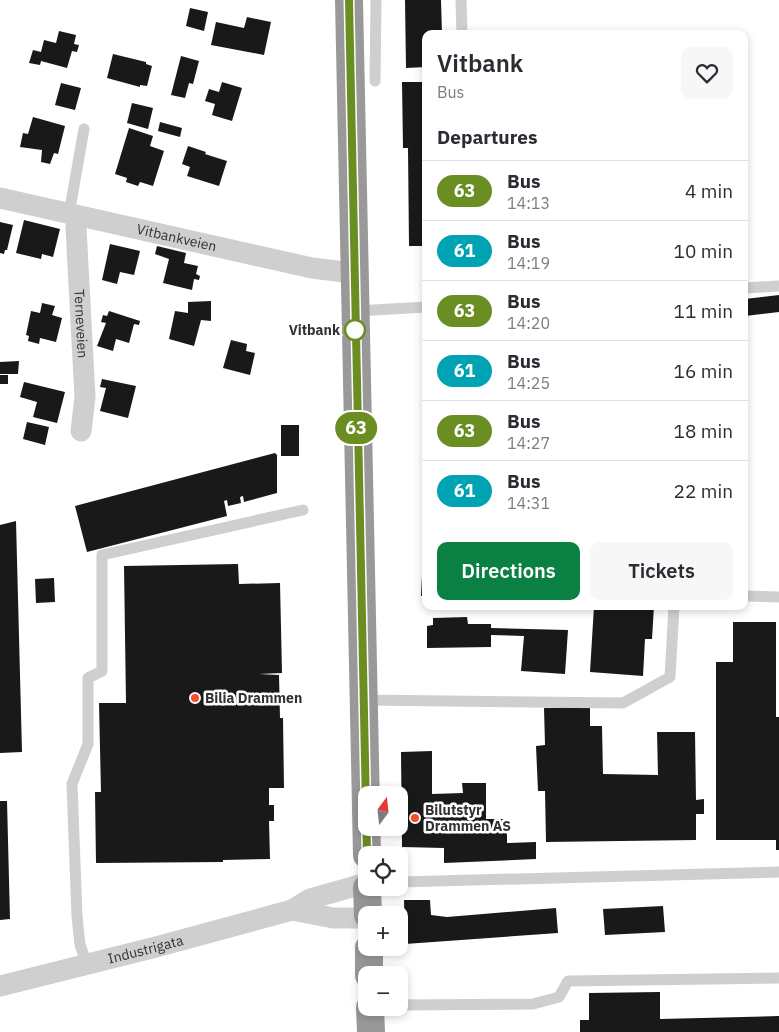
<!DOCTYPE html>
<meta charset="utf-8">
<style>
body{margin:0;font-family:"IBM Plex Sans",sans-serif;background:#f7f7f7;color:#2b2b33;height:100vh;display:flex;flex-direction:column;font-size:19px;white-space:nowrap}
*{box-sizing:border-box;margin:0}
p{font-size:16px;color:#7c7c81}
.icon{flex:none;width:28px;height:28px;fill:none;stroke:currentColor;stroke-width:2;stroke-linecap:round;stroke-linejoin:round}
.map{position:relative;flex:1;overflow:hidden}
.details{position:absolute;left:422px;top:30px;width:326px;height:580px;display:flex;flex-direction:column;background:#fff;border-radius:10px;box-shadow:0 2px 8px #0003}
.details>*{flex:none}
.badge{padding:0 10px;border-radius:16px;font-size:18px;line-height:32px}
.needle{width:32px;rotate:15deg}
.tools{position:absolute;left:358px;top:786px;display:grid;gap:10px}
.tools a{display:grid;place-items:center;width:50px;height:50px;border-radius:10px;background:#fff;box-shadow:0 2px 8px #0003;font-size:25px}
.map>.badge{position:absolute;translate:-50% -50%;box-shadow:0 0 0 2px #fff}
h2{padding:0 15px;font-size:19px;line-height:45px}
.round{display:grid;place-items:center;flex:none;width:52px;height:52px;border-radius:10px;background:#f7f7f7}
.overview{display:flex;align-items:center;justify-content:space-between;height:85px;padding:0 15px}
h1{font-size:24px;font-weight:600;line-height:38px}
.action{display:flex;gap:10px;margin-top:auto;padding:10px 15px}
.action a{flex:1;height:58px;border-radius:10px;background:#0b8043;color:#fff;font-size:20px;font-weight:600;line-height:58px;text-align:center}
.action a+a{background:#f7f7f7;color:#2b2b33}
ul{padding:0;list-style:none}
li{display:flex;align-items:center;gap:15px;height:60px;padding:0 15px;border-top:1px solid #e1e1e2}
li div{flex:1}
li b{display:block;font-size:19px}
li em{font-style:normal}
li .badge{min-width:55px;font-weight:700;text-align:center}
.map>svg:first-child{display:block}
</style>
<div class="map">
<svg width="779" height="1032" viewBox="0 0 779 1032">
<rect width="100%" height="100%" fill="#fff"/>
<path fill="#191919" d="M405,0H441L442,34H426V67L406,68Z
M190,8L208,12L204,31L186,26Z
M247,17L271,22L264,55L211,45L216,22L244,28Z
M59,31L76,35L74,44L79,45L77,52L72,51L67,68L41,61L40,65L29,63L33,50L41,52L44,40L56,43Z
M113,54L146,62V64L152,66L147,86L140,85V87L107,78Z
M181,56L199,61L193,84L189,83L185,98L171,95Z
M222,82L242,88L232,121L212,115L215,104L205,101L209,89L219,92Z
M402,82H426V246H409L408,148H403Z
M61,83L81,88L75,110L55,105Z
M132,103L153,108L148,129L127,123Z
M33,117L65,126L58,154L54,153L50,164L41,162L42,150L20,147L23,133L28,134Z
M160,122L182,128L180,137L158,131Z
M129,128L153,136L150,146L164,151L153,186L140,182L138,186L126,182L127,178L115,174Z
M188,146L206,152L205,154L227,161L219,186L187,176L190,167L182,164Z
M24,220L60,229L53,257L42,254L41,259L16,253Z
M0,222L13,225L7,250H5L4,254L0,253Z
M110,244L140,251L134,275L120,272L117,284L102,280Z
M157,246L186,253L184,263L198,266L196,274L200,276L199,280L194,279L192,290L163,283L169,259L155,254Z
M779,295V312L745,316V299Z
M211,301V321L201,320L194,346L169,339L175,311L188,313V302Z
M42,303L55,306L52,315L62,318L56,342L40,338L39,344L28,341L29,336L26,335L31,311L40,313Z
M109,311L140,321L139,325L134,324L129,343L116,339L113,351L97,346L106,323L101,322L103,315L107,316Z
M231,340L247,344L246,351L255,353L250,375L223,368Z
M19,361L18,374H0V362Z
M0,375H8V384H0Z
M102,379L136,386L128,418L100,411L106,388L100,387Z
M24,382L65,392L57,423L33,417L37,402L20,397Z
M27,422L49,427L45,445L23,439Z
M281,425H299V456H281Z
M275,453L277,455V493L244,502L243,496L240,497L241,503L228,506L227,500L224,501L227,516L87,552L75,506Z
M16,521L22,752L0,753V525Z
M423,555H426V596H421Z
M238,564L239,584L280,583L282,673L259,674L279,675L280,718H283L284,788H269V805H274V821H269L270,859L223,860V862L96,863L95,792H101L99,703H126L124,566Z
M54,578L55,602L36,603L35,579Z
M594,606H654L652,639H645L643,676L590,672Z
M467,617L468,624H491V628L568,630L565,674L521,671L524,636L491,635V647L427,648V626L433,625V618Z
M733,622H776V717H779V850H776V840H716V662H733Z
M590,707V726H602L603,774L658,775L657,732H695L696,800L704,799V814H696V840L546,842L545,791H538L536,746L545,745L544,708Z
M432,751V794L463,793L462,783H486V819H507V843L536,842V859L444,863V848L402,847L401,752Z
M0,801H7L10,919L0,920Z
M404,900H430L431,915L447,917L556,908L558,933L405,944Z
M663,906L665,932L605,935L603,909Z
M660,992V1019L779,1016V1032H580V1020H589V993Z"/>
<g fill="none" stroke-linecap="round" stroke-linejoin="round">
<path stroke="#cfcfcf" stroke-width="11" d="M461,0L462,34
M375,81L376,0
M69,214L84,129
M745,288L779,286
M356,311L426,307
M745,596L779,597
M363,700L623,703L670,677L674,606
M399,882L779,872
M87,964L80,945L77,916L72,784L88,744V678L102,671V555L303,510
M399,1005L533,1004L559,997L568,981L779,978"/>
<g stroke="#cfcfcf" stroke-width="21">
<path id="s1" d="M0,198L312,268L353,273"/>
<path id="s2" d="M78,216L76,228L85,397L81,431"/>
<path d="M292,910L333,918H366"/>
<path id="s3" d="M0,986L156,947L292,910L310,899L366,883"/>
</g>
<path stroke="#999" stroke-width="28" d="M349,0L367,855
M367,888L368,915
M369,948V975
M370,1008L371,1032"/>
</g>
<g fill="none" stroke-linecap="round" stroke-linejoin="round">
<g stroke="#fff" stroke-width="11">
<path id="line" d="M349,0L367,855"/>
</g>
<use href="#line" stroke="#6b8e23" stroke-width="8"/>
</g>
<circle fill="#fff" stroke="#6b8e23" stroke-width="2.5" cx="355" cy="330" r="10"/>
<g fill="#f1512c" stroke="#fff" stroke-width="2">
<circle cx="195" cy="698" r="5"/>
<circle cx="415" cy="818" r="5"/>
</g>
<g text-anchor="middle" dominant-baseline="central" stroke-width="5" stroke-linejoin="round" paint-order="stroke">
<g font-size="14" fill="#323232" stroke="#fff">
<text stroke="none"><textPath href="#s1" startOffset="181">Vitbankveien</textPath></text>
<text stroke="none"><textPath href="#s2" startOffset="108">Terneveien</textPath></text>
<text stroke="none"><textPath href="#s3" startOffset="150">Industrigata</textPath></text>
</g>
<g font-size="14" font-weight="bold" fill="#323232" stroke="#fff" text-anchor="end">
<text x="340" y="330">Vitbank</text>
</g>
<g font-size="14" font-weight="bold" fill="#323232" stroke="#fff" text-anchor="start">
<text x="205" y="698">Bilia Drammen</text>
<text x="425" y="810">Bilutstyr<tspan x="425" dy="16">Drammen AS</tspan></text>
</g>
</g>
</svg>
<div class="tools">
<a><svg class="needle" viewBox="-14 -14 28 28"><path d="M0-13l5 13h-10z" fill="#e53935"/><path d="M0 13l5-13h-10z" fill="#7c7c81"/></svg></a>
<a><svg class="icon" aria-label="locate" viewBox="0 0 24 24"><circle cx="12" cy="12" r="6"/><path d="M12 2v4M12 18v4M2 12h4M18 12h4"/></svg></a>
<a>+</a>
<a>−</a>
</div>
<b class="badge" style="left:356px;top:428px;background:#6b8e23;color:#fff">63</b>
<section class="details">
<div class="overview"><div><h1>Vitbank</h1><p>Bus</p></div><a class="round"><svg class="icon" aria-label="heart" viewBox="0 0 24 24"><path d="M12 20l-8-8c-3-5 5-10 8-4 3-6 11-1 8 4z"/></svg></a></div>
<h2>Departures</h2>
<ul>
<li><span class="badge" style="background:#6b8e23;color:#fff">63</span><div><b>Bus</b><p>14:13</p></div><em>4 min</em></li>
<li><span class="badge" style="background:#00a3b4;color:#fff">61</span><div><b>Bus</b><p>14:19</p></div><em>10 min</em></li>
<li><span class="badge" style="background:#6b8e23;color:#fff">63</span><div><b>Bus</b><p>14:20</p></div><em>11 min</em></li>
<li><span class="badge" style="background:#00a3b4;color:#fff">61</span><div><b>Bus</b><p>14:25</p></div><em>16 min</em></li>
<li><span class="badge" style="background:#6b8e23;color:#fff">63</span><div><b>Bus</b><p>14:27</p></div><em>18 min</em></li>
<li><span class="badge" style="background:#00a3b4;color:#fff">61</span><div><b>Bus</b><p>14:31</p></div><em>22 min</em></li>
</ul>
<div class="action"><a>Directions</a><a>Tickets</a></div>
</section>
</div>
